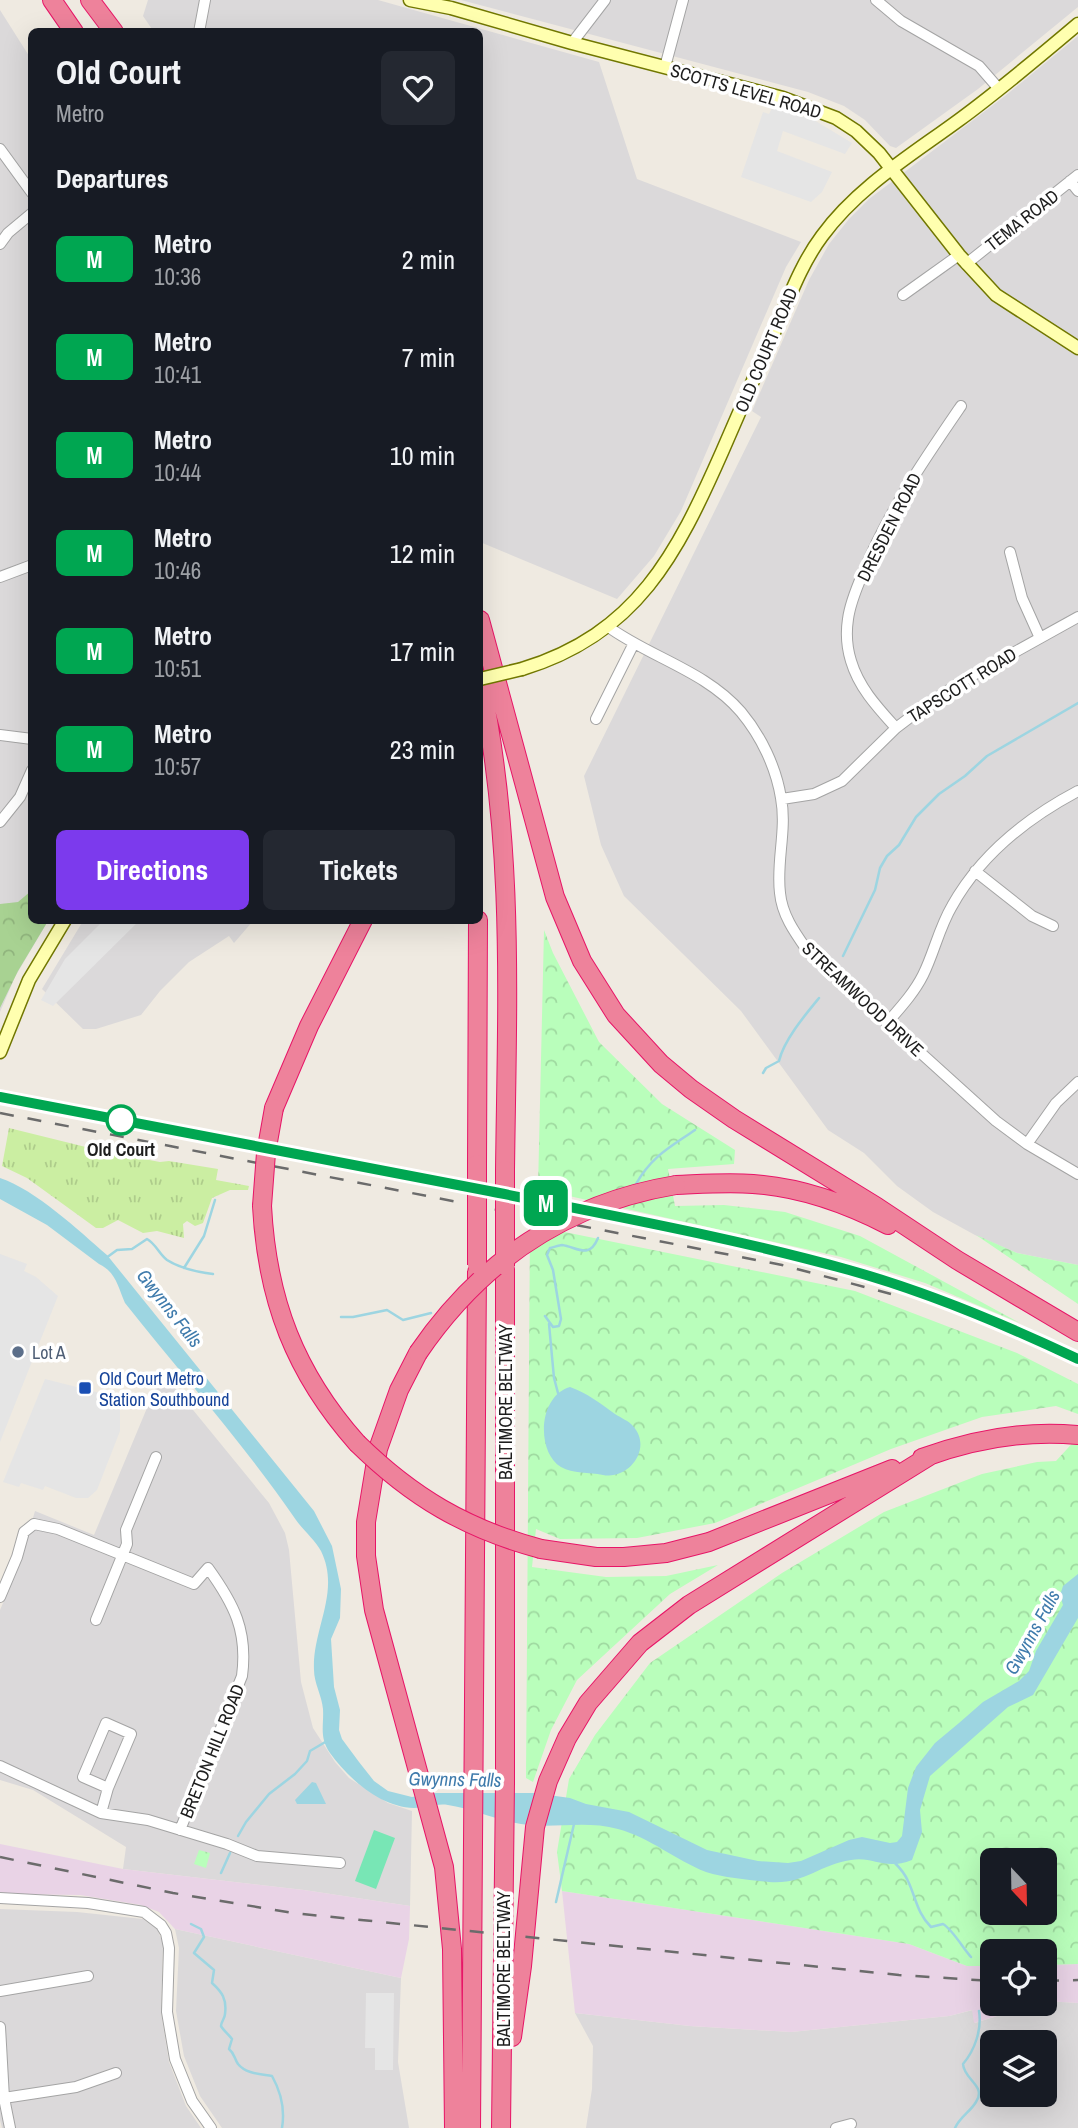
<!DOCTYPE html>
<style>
body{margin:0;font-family:"Archivo Narrow",sans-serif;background:#242831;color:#f1f3f6;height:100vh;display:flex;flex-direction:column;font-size:26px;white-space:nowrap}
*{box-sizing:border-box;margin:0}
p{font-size:23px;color:#9ea1a6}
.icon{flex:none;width:38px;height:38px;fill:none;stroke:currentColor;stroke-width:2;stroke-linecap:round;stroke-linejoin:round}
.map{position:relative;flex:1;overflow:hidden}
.panel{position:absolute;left:28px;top:28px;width:455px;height:896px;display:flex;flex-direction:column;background:#171b24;border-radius:10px;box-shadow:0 7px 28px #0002}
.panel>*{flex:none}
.badge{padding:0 14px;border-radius:10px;font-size:24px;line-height:46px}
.needle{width:46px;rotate:158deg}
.controls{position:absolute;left:980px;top:1848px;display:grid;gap:14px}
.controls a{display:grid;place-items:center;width:77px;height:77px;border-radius:10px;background:#171b24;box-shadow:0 7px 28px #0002;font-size:35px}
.map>.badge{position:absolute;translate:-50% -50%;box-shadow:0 0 0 4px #fff}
h2{padding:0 28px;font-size:26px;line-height:63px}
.round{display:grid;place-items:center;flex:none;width:74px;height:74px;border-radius:10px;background:#242831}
.headline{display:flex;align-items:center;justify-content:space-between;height:119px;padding:0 28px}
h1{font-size:33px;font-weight:800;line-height:52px}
.action{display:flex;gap:14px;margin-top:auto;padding:14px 28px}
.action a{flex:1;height:80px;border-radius:10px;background:#7c3aed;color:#fff;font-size:28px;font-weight:800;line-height:80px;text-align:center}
.action a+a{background:#242831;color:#f1f3f6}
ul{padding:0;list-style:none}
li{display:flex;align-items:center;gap:21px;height:98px;padding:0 28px}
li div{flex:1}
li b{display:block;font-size:26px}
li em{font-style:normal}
li .badge{min-width:77px;font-weight:700;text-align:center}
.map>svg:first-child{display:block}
</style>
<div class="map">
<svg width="1078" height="2128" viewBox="0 0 1078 2128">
<defs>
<pattern id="grass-tufts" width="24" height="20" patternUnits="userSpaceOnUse" patternTransform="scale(1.75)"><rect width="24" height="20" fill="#cbeea2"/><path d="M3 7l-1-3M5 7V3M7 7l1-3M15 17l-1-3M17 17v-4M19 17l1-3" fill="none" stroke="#aecc8b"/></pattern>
<pattern id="forest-crowns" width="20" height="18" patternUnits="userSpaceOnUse" patternTransform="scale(1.75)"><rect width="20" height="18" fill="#a8d292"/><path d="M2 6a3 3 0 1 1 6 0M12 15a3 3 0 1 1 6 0" fill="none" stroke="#90b47d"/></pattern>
<pattern id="park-crowns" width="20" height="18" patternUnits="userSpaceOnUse" patternTransform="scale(1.75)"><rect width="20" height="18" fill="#b9febb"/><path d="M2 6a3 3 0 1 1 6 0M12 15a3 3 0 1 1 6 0" fill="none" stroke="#9fd9a0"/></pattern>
</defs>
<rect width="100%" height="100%" fill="#efeae1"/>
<path fill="#dbd9da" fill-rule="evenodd" d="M148,0H378L599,62L637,179L801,242L786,267L681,511L654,556L617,599L480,542V32H154L143,16Z
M461,0H1078V7L978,89L896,148L890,146L865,120L844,106L808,92Z
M0,10L31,59L32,920L48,921L15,977L0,1012Z
M1078,36V1265L1017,1253L975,1235L933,1212L897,1186L864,1153L828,1130L741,1011L624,896L601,845L584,776L761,417L752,411L809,280L829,244L849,219L869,199L1005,96Z
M83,921H253L234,943L229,936L189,962L160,991L141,1015L96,1029H83L42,989Z
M162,1372L269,1503L285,1533L289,1550L301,1682L313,1728L335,1762L349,1778L388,1803L412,1811L410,1906L304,1890L123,1869L126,1847L33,1790L0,1780V1610L20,1563L35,1511L94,1535Z
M0,1909L77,1912L143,1919L157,1929L163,1943L161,2013L169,2062L186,2106L201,2128H2L0,2120Z
M175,1929L401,1978L398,2062L409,2128H222L200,2096L184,2056L176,2011L179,1948Z
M1045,2001L1078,2003V2128H586L592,2089L593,2046L575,2013L690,2026L791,2032L949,2016L973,2010L975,2023L1036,2004H1045ZM992,2042H1045V2095H992Z"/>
<path fill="#e9d3e6" d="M0,1844L123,1869L304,1890L410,1906L409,1939L401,1978L175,1929L159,1912L141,1905L80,1895L0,1894Z
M562,1891L909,1944L967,1966H992V2004H1036L974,2023L972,2010L949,2016L791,2032L690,2026L575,2013Z
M1078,1964V2003L1045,2001V1965Z"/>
<path fill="url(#grass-tufts)" d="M9,1128L106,1152L160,1162L169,1161L218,1169L216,1180L249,1186L248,1190H230L212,1198L203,1223L195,1226L187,1221L183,1224L184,1238L157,1231L143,1233L118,1220L103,1228H96L27,1178L2,1166Z"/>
<path fill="url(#forest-crowns)" d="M31,891L32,920L48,921L18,971L0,1008V904L18,902Z"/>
<path fill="url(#park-crowns)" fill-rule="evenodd" d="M544,930L553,953L599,1042L662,1104L735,1150L734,1164L668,1169L675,1206L724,1205L785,1212L860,1236L1020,1323L925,1283L841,1257L538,1189Z
M530,1225L855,1291L1017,1353L1078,1384V1414L1056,1406L982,1417L891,1449L715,1523L637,1538L560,1539L536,1529L532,1567L606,1577L666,1576L718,1565L670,1594L577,1680L551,1730L533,1782L526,1778Z
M976,1235L1017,1253L1078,1265V1304Z
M1078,1437V1964L1045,1965V1951H992V1966H967L909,1944L562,1891L557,1852L569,1779L595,1735L650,1663L782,1573L884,1512L982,1474L1037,1462L1056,1461ZM992,1860H1045V1913H992Z
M199,1850L210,1853L206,1868L194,1864Z"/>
<path fill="#78e6b5" d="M374,1830L395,1838L376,1889L355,1881Z"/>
<path fill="#e5e5e5" d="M772,108L814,120L852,143L845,154L783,131L777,151L832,172L822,192L811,202L741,177L763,112L769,114Z
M103,921H139L53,1006L41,1000L65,959Z
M0,1254L27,1264L24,1271L36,1277L58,1296L0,1442Z
M45,1379L104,1394L110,1397L120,1409V1431L97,1490L88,1498H76L45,1486L43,1490L21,1483L19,1487L3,1482Z
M366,1993H394L393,2070H375V2048H365Z"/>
<path fill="#9dd5e1" d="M0,1178C36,1190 78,1230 107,1255L314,1511L332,1546L341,1589L340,1618L331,1639L334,1687L340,1710L339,1730L342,1739L359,1762L374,1781L388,1791L412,1797L436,1793H534L570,1798L586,1804L629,1812L707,1850L758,1861L788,1863L801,1861L849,1840L862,1837L890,1843L897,1842L902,1836L908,1788L916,1767L935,1743L959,1723L983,1702L1019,1681L1029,1671L1036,1651L1063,1605L1060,1595L1063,1586L1078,1574V1618L1033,1695L1008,1707L930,1776L920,1810L922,1832L912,1860C884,1871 874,1856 851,1860C818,1865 804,1885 769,1882C750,1880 725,1878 706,1872C675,1860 651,1838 618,1829C586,1820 553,1829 521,1824C496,1820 473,1809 448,1805C437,1803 425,1808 414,1808C380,1807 349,1779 330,1753C319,1737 324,1726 323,1709C322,1696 314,1683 314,1670C312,1629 341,1592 321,1551C315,1540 303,1530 296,1520C244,1444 182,1375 125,1303C118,1287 116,1272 99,1264L47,1225L0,1199Z
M570,1387C587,1393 600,1403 615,1414C621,1418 629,1421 633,1426C653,1448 629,1480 603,1475C589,1472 573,1474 561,1467C536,1452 538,1396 570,1387Z
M312,1782L316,1783L326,1804H297L295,1800Z"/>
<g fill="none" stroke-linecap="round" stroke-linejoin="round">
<path stroke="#9dd5e1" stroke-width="2.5" d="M843,956L875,890L880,868L887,856L899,845L916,817L939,794L965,776L987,756L1078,703
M763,1073L766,1068L779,1061C784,1040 805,1015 819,998
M636,1184C652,1156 669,1148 695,1130
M106,1258L117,1250L132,1249L147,1239C156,1244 159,1254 167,1260C181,1269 197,1272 213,1274
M184,1268L204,1236L215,1200
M545,1316L553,1327L559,1326L561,1319L553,1270L547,1255L550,1248C551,1248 560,1245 562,1245C577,1247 589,1260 598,1238
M341,1317H353L387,1310L403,1320L431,1313
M549,1324L554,1378L558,1393
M238,1836L246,1822L269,1794L295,1774L307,1761L310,1751L327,1741
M894,1862C899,1867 905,1874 908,1881C916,1898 917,1913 931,1927L943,1924C952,1929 963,1948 971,1957
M221,1873L230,1853
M556,1902L574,1824
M191,1924L201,1929L204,1937L194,1953L214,1970L212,1983C222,1992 227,1999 225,2014C225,2018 221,2022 221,2026C222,2029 230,2036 232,2039L229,2049C235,2054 234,2058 238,2064C246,2074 261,2074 272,2076C281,2092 285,2110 282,2128
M955,2128C960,2117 970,2112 976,2102C987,2086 964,2080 963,2064C975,2050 982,2029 979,2011"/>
<g stroke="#a4a4a4" stroke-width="12">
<path id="street" d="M876,0L901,21L979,66L999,89
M199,32L205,0
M572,43L605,0
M665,67L683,0
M0,149L32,193
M1070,181L1078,191
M0,244L8,233L32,213
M966,264L1078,175
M903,295L959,255
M1010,552L1022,598L1040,638
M0,577L32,565
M607,626C649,657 706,671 741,712C761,736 776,767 781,798C787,830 776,862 780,893C782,915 795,933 807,950L996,1121L1027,1144L1078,1174
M596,719L633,645
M896,728C878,708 859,688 851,661C847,648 846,632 848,619C850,603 857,587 863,573C888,512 924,460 961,406
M0,735L32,739
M782,799L814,794L842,781L896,728L929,703L961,682L1078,617
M0,822L20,797L32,770
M975,871L1032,916L1053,926
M887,1023C900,1008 914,993 923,975C934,953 939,928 952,906C981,854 1027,818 1078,791
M1027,1144L1056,1103L1078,1082
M0,1597L17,1557L24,1532L34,1524L58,1529L194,1584L208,1568C234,1604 248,1631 242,1676L180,1830
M96,1620L127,1544L126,1530L156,1457
M0,1766L101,1813L148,1820L227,1844L257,1856L340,1863
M101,1813L108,1788L131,1734L106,1723L83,1777L108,1788
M0,1898L88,1903L144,1912L161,1925L166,1933L169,1948L167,2012L175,2059L192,2101L211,2128
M0,1991L88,1976
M0,2027L4,2098L10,2128
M4,2098L76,2087L116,2073
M836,2128L851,2124"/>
</g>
<g stroke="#717700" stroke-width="15">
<path id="secondary" d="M410,0L451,8L572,43L783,98L836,118L856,131L879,153L959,255L996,295L1078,348
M522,669C637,634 677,554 722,452C740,411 757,371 775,330C789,298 801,264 822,236C858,187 910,156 959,120C1000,90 1039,57 1078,24
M0,1052L29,980L65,920"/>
</g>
<g stroke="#e71567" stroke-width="20">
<path id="highway" d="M52,0L74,32
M90,0L114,32
M480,620L555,897L582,961L616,1015L661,1064L691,1089L734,1119L877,1207L957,1260L1078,1332
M480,679C515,843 507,1004 505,1170
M274,1108L309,1026L363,920
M477,1164L478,920
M676,1185C702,1184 728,1182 753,1184C800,1187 847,1204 888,1225
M262,1206C267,1300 295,1373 357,1443
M418,1353L399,1390L378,1449L366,1522V1556L374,1610L444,1867L452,1949L454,2128
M922,1458C971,1440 1025,1430 1078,1435
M541,1549L596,1557H624L666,1553L709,1542L892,1469
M512,2037L522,1966L535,1827L548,1781L567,1738L588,1703L640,1643L689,1605L931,1455
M471,2128L477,1272
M501,2128L505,1783V1269"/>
</g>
<use href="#street" stroke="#fff" stroke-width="10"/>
<use href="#secondary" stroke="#ffffaf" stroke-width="12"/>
<use href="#highway" stroke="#ee829b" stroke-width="18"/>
<path stroke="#6b6b6b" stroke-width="2.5" stroke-dasharray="14 14" stroke-linecap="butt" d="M0,1097L621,1217L785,1253L851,1271L977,1314L1078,1359
M0,1113L782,1265L891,1294
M0,1857L173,1893L293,1913L899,1975L992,1981
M1045,1981L1078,1980"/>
<g stroke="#717700" stroke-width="15" stroke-linecap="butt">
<path id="secondary-bridge" d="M480,679L522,669"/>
</g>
<g stroke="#e71567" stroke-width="20" stroke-linecap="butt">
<path id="highway-bridge" d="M505,1170V1266
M262,1206L266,1153L274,1108
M477,1265V1164
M418,1353C480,1262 566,1203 676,1185
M357,1443C412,1497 466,1529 541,1549"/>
</g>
<use href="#secondary-bridge" stroke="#ffffaf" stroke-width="12"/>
<use href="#highway-bridge" stroke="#ee829b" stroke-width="18"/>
</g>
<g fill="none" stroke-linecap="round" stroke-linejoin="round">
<g stroke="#fff" stroke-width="16">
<path id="line" d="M0,1097C163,1127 326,1159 489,1191C609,1215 730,1237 849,1270C928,1292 1004,1324 1078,1359"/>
</g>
<use href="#line" stroke="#00a651" stroke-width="10"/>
</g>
<circle fill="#fff" stroke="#00a651" stroke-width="3.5" cx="121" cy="1120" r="14"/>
<circle fill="#5c6f8a" stroke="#fff" stroke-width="2.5" cx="18" cy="1352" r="7"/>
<rect fill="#1a4fb4" stroke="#fff" stroke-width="2.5" x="78" y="1381" width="14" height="14" rx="3.5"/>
<g text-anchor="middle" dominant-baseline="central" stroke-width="7" stroke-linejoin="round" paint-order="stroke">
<g font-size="18" fill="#1d1d1d" stroke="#fff">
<text transform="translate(746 91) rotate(16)">SCOTTS LEVEL ROAD</text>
<text transform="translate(1022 220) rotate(-38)">TEMA ROAD</text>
<text transform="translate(766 350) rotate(-67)">OLD COURT ROAD</text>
<text transform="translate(889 527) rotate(-63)">DRESDEN ROAD</text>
<text transform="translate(962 685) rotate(-32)">TAPSCOTT ROAD</text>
<text transform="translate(863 999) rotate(43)">STREAMWOOD DRIVE</text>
<text transform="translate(505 1402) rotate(-90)">BALTIMORE BELTWAY</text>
<text transform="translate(212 1751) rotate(-68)">BRETON HILL ROAD</text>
<text transform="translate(503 1969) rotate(-90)">BALTIMORE BELTWAY</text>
</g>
<g font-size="18" font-weight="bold" fill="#1d1d1d" stroke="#fff">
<text x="121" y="1149">Old Court</text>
</g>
<g font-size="18" fill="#4e5e75" stroke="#fff" text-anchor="start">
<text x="32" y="1352">Lot A</text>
</g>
<g font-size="18" fill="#164399" stroke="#fff" text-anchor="start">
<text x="99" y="1378">Old Court Metro<tspan x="99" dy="21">Station Southbound</tspan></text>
</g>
<g font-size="19" font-style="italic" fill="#3f7bac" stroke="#fff">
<text transform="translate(170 1308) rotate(52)">Gwynns Falls</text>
<text transform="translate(1032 1632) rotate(-61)">Gwynns Falls</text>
<text transform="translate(455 1779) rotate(1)">Gwynns Falls</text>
</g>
</g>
</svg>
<div class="controls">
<a><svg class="needle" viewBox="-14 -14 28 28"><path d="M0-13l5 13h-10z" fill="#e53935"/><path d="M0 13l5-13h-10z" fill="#9ea1a6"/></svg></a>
<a><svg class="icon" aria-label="locate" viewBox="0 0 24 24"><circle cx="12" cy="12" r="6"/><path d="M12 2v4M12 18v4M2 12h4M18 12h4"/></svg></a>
<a><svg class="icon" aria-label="layers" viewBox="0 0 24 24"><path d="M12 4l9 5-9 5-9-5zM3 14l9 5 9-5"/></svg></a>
</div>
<b class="badge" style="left:546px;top:1203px;background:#00a651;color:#fff">M</b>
<section class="panel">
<div class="headline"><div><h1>Old Court</h1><p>Metro</p></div><a class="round"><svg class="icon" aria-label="heart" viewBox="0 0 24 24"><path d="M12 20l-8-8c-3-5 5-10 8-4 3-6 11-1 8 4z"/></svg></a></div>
<h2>Departures</h2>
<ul>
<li><span class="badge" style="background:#00a651;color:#fff">M</span><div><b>Metro</b><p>10:36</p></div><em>2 min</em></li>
<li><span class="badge" style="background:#00a651;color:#fff">M</span><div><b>Metro</b><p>10:41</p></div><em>7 min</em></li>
<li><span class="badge" style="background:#00a651;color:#fff">M</span><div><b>Metro</b><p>10:44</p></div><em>10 min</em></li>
<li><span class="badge" style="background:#00a651;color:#fff">M</span><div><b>Metro</b><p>10:46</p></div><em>12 min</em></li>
<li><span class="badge" style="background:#00a651;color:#fff">M</span><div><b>Metro</b><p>10:51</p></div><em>17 min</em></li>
<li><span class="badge" style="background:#00a651;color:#fff">M</span><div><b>Metro</b><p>10:57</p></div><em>23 min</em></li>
</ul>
<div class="action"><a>Directions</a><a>Tickets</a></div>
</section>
</div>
